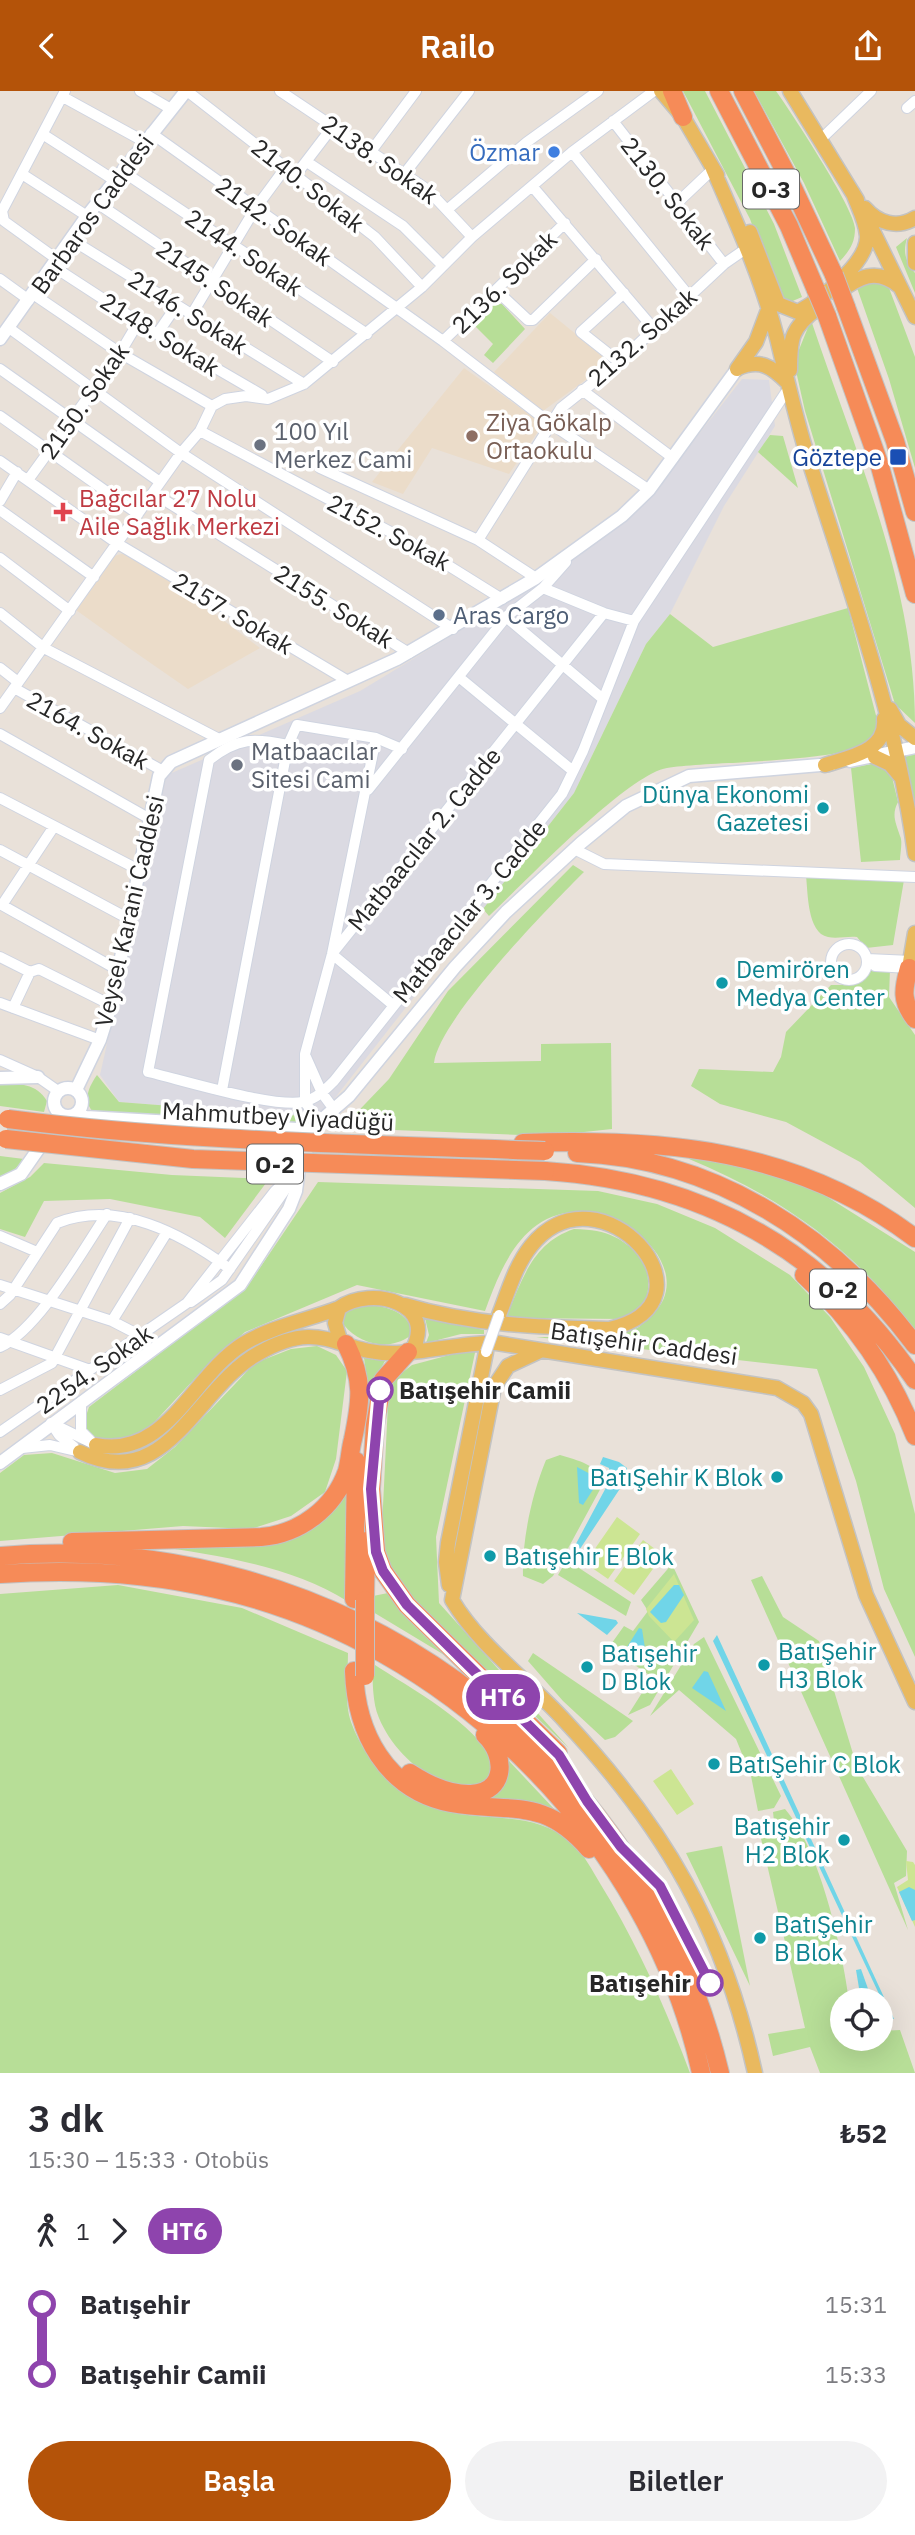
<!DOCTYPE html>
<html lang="tr">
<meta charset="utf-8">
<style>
body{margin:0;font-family:"IBM Plex Sans",sans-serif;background:#f2f2f3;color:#2b2b33;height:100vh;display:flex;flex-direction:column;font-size:26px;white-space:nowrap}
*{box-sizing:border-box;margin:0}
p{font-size:23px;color:#7c7c81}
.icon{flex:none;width:38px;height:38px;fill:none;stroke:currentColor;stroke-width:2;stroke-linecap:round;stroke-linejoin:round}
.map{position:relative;height:1982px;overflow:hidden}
.panel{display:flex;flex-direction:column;background:#fff;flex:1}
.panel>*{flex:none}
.badge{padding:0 14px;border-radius:23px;font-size:24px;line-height:46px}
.tools{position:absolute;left:830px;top:1897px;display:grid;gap:14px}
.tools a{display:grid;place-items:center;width:63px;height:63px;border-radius:50%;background:#fff;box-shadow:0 7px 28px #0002;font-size:35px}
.map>.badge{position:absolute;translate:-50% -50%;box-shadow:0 0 0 4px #fff}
.legs{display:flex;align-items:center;gap:10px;height:77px;padding:0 28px;font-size:23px}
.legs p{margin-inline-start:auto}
.overview{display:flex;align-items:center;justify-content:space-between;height:119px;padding:0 28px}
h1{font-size:38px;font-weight:600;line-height:52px}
.primary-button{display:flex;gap:14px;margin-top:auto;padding:14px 28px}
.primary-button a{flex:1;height:80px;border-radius:42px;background:#b45309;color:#fff;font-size:28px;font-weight:600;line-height:80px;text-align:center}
.primary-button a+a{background:#f2f2f3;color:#2b2b33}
ul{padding:0 28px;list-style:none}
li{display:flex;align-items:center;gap:24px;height:70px;font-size:26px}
li i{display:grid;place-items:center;width:10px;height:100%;margin:0 9px;background:currentColor}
li i::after{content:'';width:18px;height:18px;margin:-9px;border:5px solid;border-radius:50%;background:#fff}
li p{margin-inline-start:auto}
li:first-child i{background:linear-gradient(#0000 50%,currentColor 0)}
li:last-child i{background:linear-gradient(currentColor 50%,#0000 0)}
header{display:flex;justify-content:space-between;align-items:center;height:91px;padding:0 28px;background:#b45309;color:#fff;font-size:32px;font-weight:600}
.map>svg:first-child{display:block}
</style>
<header><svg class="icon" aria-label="back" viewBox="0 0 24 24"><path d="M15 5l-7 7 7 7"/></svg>Railo<svg class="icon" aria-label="share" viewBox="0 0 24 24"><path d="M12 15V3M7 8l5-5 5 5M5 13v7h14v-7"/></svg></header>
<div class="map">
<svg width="915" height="1982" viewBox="0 0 915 1982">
<rect width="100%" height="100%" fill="#e9e1d9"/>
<path fill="#dbdae2" d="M742,288L769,289L775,335L724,415L670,523L646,553L574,702L320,1026L119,1011L100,984L167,684L360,600L519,504L653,402Z"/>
<path fill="#ebdcc9" d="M550,222L610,271L543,320L494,281Z
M464,277L543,333L509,383L432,357L403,403L372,391Z
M125,462L175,493L260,557L188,598L129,557L76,519L114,465Z"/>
<path fill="#b7de97" d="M683,0H705L774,133L802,206L788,212L778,205L750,128Z
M754,0H776C791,21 854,117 855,137C855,152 850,159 840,170L804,92Z
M907,147C903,161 905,170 915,182V202L896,156Z
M879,188L889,197L915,266V377L889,288L856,194Z
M496,212L502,213L525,238L493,272L484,264L493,253L472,232Z
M811,229C854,358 915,493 915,632L895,613L805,320L794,271Z
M770,344L783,345L798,397L758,361Z
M848,517L879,636C877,641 876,646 872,650C845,672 709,670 667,677C628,683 523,793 489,825L483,818L574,702L646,553L670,523L713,556Z
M915,661V723L904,663Z
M881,671L891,682L898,711C891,724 896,732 900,745C903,751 900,762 900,769L861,771L851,677Z
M573,774L584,781C549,816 439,928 434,972L541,970V953L611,952L612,1038L547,1045L342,1037L389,988L448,900Z
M806,785L904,789L893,854L866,857L857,846C847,845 837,848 828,846C807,842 808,801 806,785Z
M869,878H890L889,906L915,944V1117L860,1071L786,1031L720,1013L691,995L699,978L773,981L781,966L786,941L831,894C848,895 857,890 869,878Z
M97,984L119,1011L303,1025V1036L95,1023C82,1011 88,997 97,984Z
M0,992C20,993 36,992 47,1010L44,1021L0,1015Z
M690,1062L780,1086L821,1102L915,1161V1239C853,1157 783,1107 689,1068Z
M0,1065L24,1068L9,1085L0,1088Z
M44,1072L172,1084L269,1088L225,1147L200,1126L110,1108L44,1110L25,1146L0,1138V1102L30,1086Z
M318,1091L598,1100L657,1113L715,1137L790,1184L830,1226L864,1276L895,1343L915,1423V1566L884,1498L856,1390L817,1278L536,1246C569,1245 606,1251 637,1237C643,1234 648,1227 653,1223C704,1173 601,1088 537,1134C510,1153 496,1190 485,1220L357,1194L245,1241L211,1270L149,1337L130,1349L113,1350L94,1346L87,1341L85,1328L89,1316L247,1196Z
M574,1138C610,1139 620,1146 646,1170C649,1199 653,1210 626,1228L506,1227C522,1189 532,1152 574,1138Z
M360,1214C380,1214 402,1217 411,1236L410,1245C389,1260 360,1254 344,1234L343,1223Z
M425,1227L484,1239V1243H461L426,1252L429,1244Z
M317,1255L336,1264L347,1280L336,1368L325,1401L291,1425L251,1438L183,1435L0,1450V1382L24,1364L52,1362L115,1382L147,1378L175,1356L255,1272L291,1258Z
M476,1257L436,1446L439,1512L569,1657L400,1497L381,1456L389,1292L412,1274Z
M364,1267L385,1270L371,1294H368Z
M560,1364C578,1370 597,1372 603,1393L553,1485L543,1493L523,1485C522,1448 532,1403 546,1369Z
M346,1400L347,1510C291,1475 217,1464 153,1455C195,1455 261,1463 299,1445C319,1436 332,1416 346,1400Z
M569,1465L579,1472V1477L631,1511L626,1525L558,1484Z
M672,1473L699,1531L650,1614L628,1624L652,1586L609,1556L624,1535L633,1540L648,1520L641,1509Z
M762,1485L783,1526L819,1550L857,1676L907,1760L906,1785L894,1792L908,1839L751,1489Z
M118,1494L242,1517L348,1562C348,1583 344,1611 351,1631C368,1678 410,1716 459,1723C499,1729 538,1723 571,1751C583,1761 593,1781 601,1794C638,1854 665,1916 690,1982H0V1503Z
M388,1502L456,1571L373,1521V1505Z
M704,1546L781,1705L774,1717L758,1720L751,1685L736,1648L679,1599L650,1625L694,1553Z
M533,1562L633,1630L615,1646L605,1649L563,1610L528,1570Z
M372,1572C411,1598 475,1631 495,1673L487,1690C443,1708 395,1666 379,1627C372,1611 373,1590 372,1572Z
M509,1670L556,1720L529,1711L486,1708L506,1686Z
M785,1718C820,1758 842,1857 849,1909H842V1937L834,1939L842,1943V1948H880V1940L900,1939L915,1982H820L810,1956L773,1965L768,1943L805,1937L759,1739L774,1730L773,1721Z
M722,1755L750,1895L686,1762Z"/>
<path fill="#cce593" d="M617,1426L640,1443L608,1488L585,1472Z
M643,1449L663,1464L634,1504L614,1490Z
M674,1483L694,1529L674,1551L649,1525L646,1518Z
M671,1678L694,1713L677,1724L653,1690Z
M906,1770L913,1771L915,1774V1836L897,1796L908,1789Z"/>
<path fill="#70d5e8" d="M603,1366L619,1371L627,1377V1387L574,1467L570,1464L610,1389L609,1377L600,1373Z
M577,1376L596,1386V1394L583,1414L579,1412Z
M674,1494H679L684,1504L666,1531L661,1532L650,1521Z
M577,1522L616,1529L618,1532L607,1544Z
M639,1537L642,1538L647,1570L627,1556Z
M717,1544L894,1928L880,1927L879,1903L713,1550Z
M704,1580L708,1581L726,1620L692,1597Z
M909,1796L915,1799V1829L912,1830L899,1801Z
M861,1878L872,1909H861L856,1879Z"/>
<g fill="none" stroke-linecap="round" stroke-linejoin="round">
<g stroke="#cfd4e0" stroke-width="12">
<path id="street" d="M140,0L171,18
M187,0L375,146L422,196
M280,0L428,99L472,146
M63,6L145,51
M907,17L915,10
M613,30L724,173
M151,42L443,250L550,332L649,399
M44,44L114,89
M820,49L871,0
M372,59L416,0
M572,61L689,205
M307,71L403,135L443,175
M122,80L367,243
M405,82L469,0
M22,83L87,125
M295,85L334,34
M532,95L654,238
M97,112L333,271
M676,113L713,78
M448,118L527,51L598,0
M72,149L304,293
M58,169L4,130L2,120L65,0
M54,176L157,243L262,304
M0,188L29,209
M497,200L528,229H533L596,168
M33,203L120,262L212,315L225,308L246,305L268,308L304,293L422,196L472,146L572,61L654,0
M192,223L255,118L286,76
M9,237L181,362L453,538
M157,243L177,214
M443,250L565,132
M619,271L581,241L624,202
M0,278L160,391
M582,299L673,367
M0,325L138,423
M200,340L417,455L502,508
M0,370L118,453L348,590
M320,377L478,449L536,487
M28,389L120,262L139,230
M153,402L409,562
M0,410L17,381
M0,419L94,486
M478,449L561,317L619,271L724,173L747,157
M0,467L70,520
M543,497L604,522L634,530
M0,522L44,557L219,648
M506,526L603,608
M0,577L18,591
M460,587L573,680
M14,597L163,680
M0,617L181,362L200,340L212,315
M0,643L150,728
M288,654L297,634L376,647
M368,699L507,525L543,497L566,471
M0,707L139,779
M574,758L604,773L915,786
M0,759L129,828
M0,813L118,879
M2,814L53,737
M831 871a18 18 0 1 1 36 0a18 18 0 1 1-36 0Z
M0,866L30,881L39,878L111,914
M867,868L911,870
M875,875L909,877
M0,912L100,949
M393,914L332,863L604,522
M13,917L30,881
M306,966L322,1002L333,1017
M0,969L38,986L58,1000
M222,999L288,654C255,647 238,646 209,669L148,981C182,989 273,1017 303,1011C316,1008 325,999 334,990L562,703L583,660L634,530L790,295
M319,1031L305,1011V963L332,863L376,647L402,658
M0,1145L37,1161
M0,1194L112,1230L141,1245
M191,1211L222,1189L294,1086
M0,1213L10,1204L57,1132C118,1108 182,1143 230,1178
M112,1230L167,1141
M0,1247L90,1279
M0,1256C39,1238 82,1160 107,1123
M0,1299L52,1272L130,1127
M81,1311V1340L91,1350
M51,1332L96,1354
M51,1332L59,1344L74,1356
M0,1341L187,1212L275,1100L299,1077
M22,1357L50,1354L80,1361"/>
</g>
<g stroke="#cfd4e0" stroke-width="15">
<path id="secondary" d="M0,248L87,125L186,0
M850,670L915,656
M0,987L38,986
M54 1011a14 14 0 1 1 28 0a14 14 0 1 1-28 0Z
M76,999L100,949L111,914L159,685L171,671L397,568L536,487L622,425L649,399L737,278
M75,1023L86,1026L314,1039
M0,1093L21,1083L62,1024
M0,1372L240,1194L289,1118L296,1100L299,1077L319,1031L349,1005L455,876L506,821L581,752L626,715L689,685L832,673"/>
</g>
<g stroke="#c3c3c3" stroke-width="17">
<path id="primary" d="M661,0L683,26L717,84
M790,0L857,109
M713,78C737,133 762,188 777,247C787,288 796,329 809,370C850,499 897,628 915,763
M865,117C878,132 897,138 915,127
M868,130L915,226
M750,141L778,213L798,221C820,209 868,172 867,145C866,130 858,116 853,102
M915,152V172
M837,202C859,186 876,176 899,195
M738,277C760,268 771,275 787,291
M737,278L756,251L768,219
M790,279C790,247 791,237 818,217
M890,618L899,634L915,647
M875,666L890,673L901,686
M825,674C850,666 887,660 884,628
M909,877L915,842
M405,1214C472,1234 539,1236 609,1238C726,1212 600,1069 531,1155C515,1175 508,1201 499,1224
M339,1217L335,1232L341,1252
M540,1260L508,1275L494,1296L452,1509C480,1556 529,1590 565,1630C666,1738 723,1837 755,1982
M96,1354C167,1368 192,1285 243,1253C272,1235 308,1229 339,1217C371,1194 440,1212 411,1261
M80,1361C168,1404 196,1296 259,1262C325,1225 336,1264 397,1262C431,1261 463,1251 497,1252L777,1297L803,1312L811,1323L866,1504L915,1611
M449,1494L446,1471L448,1452L486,1261"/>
</g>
<g stroke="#c3c3c3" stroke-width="20">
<path id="highway" d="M672,0L683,26
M719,0L789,135L816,199
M743,0L787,84L834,184
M846,216L895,350L915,421
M827,225L879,372L915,503
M909,877C903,898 901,910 915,928
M523,1052C664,1047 798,1058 915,1147
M577,1062C715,1067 834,1145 915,1254
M545,1080C702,1090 826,1159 915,1289
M804,1184C853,1229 891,1283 915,1345
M408,1261L383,1289L375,1334L371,1398L376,1461L383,1480L407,1514L558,1662
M72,1451L261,1446C300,1443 334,1417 347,1380C350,1369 350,1359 353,1348C361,1310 364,1289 346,1253
M0,1465C335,1437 641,1653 720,1982
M0,1483C73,1478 144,1481 216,1498C449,1550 650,1748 701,1982
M365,1506L366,1450
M354,1508L356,1370
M354,1580C356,1641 385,1699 451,1712C510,1723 542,1704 589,1758
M410,1682C427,1693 450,1704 471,1703C507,1701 506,1664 485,1644"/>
</g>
<use href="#street" stroke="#fff" stroke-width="10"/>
<use href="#secondary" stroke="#fff" stroke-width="12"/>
<use href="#primary" stroke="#e9b95f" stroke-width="14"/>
<use href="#highway" stroke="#f68b58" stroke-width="18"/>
<g stroke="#cfd4e0" stroke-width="12" stroke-linecap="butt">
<path id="street-bridge" d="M486,1261L499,1224"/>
</g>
<g stroke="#c3c3c3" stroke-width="20" stroke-linecap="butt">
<path id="highway-bridge" d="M834,184L846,216
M816,199L827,225
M8,1028C187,1051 365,1053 545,1060
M6,1048L193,1068L545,1080
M365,1585V1509"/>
</g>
<use href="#street-bridge" stroke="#fff" stroke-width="10"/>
<use href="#highway-bridge" stroke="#f68b58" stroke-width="18"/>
</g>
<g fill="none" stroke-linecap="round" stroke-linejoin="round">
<g stroke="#fff" stroke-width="16">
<path id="line-1" d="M380,1299L371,1398L376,1461L383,1480L407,1514L559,1664L587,1710L621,1756L660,1795L710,1892"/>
</g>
<use href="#line-1" stroke="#8e44ad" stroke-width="10"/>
</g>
<circle fill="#3f7fe0" stroke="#fff" stroke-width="2.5" cx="554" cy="61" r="7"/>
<circle fill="#8d6e63" stroke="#fff" stroke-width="2.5" cx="472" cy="345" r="7"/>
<g fill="#6b7280" stroke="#fff" stroke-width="2.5">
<circle cx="260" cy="354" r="7"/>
<circle cx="237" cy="674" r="7"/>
</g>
<rect fill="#1a4fb4" stroke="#fff" stroke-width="2.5" x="889" y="357" width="18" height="18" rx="3.5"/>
<path fill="#e0444e" stroke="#fff" stroke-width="2.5" d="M59.5 410.5h7v7h7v7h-7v7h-7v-7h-7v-7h7z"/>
<circle fill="#5c6f8a" stroke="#fff" stroke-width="2.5" cx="439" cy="524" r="7"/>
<g fill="#0f9aa8" stroke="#fff" stroke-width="2.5">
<circle cx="823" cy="717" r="7"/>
<circle cx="722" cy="892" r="7"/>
<circle cx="777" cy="1386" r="7"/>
<circle cx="490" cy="1465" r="7"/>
<circle cx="764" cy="1574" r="7"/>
<circle cx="587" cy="1576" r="7"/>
<circle cx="714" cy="1673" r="7"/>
<circle cx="844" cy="1749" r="7"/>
<circle cx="760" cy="1847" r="7"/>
</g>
<g fill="#fff" stroke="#8e44ad" stroke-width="3.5">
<circle cx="380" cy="1299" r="12"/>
<circle cx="710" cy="1892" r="12"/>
</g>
<g text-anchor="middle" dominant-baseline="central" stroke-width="7" stroke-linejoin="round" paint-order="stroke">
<g fill="#fff" stroke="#686868" stroke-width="2">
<rect x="743" y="78.5" width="56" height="39" rx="5"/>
<rect x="247" y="1053.5" width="56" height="39" rx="5"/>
<rect x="810" y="1178.5" width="56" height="39" rx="5"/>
</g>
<g font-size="23" font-weight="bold" fill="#272727">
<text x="771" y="98">O-3</text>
<text x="275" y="1073">O-2</text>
<text x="838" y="1198">O-2</text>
</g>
<g font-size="24" fill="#366cbe" stroke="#fff" text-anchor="end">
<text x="540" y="61">Özmar</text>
</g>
<g font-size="24" fill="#272727" stroke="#fff">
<text transform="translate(380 68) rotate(35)">2138. Sokak</text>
<text transform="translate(308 94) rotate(38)">2140. Sokak</text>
<text transform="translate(668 102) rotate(52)">2130. Sokak</text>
<text transform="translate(92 123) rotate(-54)">Barbaros Caddesi</text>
<text transform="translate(274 130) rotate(35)">2142. Sokak</text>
<text transform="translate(244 161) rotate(34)">2144. Sokak</text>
<text transform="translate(504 191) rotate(-44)">2136. Sokak</text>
<text transform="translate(215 192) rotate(34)">2145. Sokak</text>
<text transform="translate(188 221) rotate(32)">2146. Sokak</text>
<text transform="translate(160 243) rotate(32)">2148. Sokak</text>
<text transform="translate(642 246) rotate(-41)">2132. Sokak</text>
<text transform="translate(84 310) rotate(-55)">2150. Sokak</text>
<text transform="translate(389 441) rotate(28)">2152. Sokak</text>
<text transform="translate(334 515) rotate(32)">2155. Sokak</text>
<text transform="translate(233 522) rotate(31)">2157. Sokak</text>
<text transform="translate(88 639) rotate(29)">2164. Sokak</text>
<text transform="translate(424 748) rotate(-51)">Matbaacılar 2. Cadde</text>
<text transform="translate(129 820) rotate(-77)">Veysel Karani Caddesi</text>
<text transform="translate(469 820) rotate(-51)">Matbaacılar 3. Cadde</text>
<text transform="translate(278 1025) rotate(3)">Mahmutbey Viyadüğü</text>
<text transform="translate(644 1252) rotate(8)">Batışehir Caddesi</text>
<text transform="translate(94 1278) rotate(-35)">2254. Sokak</text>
</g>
<g font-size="24" fill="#785e54" stroke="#fff" text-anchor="start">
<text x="486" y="331">Ziya Gökalp<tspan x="486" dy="28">Ortaokulu</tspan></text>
</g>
<g font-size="24" fill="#5b616d" stroke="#fff" text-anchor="start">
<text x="274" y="340">100 Yıl<tspan x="274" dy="28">Merkez Cami</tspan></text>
<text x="251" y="660">Matbaacılar<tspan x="251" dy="28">Sitesi Cami</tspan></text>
</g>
<g font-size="24" fill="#164399" stroke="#fff" text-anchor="end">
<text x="882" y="366">Göztepe</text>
</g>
<g font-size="24" fill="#be3a42" stroke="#fff" text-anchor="start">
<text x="79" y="407">Bağcılar 27 Nolu<tspan x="79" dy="28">Aile Sağlık Merkezi</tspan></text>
</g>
<g font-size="24" fill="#4e5e75" stroke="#fff" text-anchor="start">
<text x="453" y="524">Aras Cargo</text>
</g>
<g font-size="24" fill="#0d838f" stroke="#fff" text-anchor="start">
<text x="809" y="703" text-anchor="end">Dünya Ekonomi<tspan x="809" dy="28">Gazetesi</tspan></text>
<text x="736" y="878">Demirören<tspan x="736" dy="28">Medya Center</tspan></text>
<text x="763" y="1386" text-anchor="end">BatıŞehir K Blok</text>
<text x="504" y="1465">Batışehir E Blok</text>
<text x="778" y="1560">BatıŞehir<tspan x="778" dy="28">H3 Blok</tspan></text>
<text x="601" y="1562">Batışehir<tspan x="601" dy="28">D Blok</tspan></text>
<text x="728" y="1673">BatıŞehir C Blok</text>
<text x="830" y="1735" text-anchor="end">Batışehir<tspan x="830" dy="28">H2 Blok</tspan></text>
<text x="774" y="1833">BatıŞehir<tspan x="774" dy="28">B Blok</tspan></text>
</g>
<g font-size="24" font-weight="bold" fill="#272727" stroke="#fff" text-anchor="start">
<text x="399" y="1299">Batışehir Camii</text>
<text x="691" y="1892" text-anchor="end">Batışehir</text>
</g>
</g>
</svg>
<div class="tools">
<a><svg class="icon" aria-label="locate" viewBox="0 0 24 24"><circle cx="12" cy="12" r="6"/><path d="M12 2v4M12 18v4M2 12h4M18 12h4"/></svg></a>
</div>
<b class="badge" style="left:503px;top:1606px;background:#8e44ad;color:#fff">HT6</b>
</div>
<section class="panel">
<div class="overview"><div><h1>3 dk</h1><p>15:30 – 15:33 · Otobüs</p></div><b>₺52</b></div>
<div class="legs"><svg class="icon" aria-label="walk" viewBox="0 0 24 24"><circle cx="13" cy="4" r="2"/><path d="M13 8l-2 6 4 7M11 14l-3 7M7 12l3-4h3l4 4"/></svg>1<svg class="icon" aria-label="forward" viewBox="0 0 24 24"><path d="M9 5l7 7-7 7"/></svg><b class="badge" style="background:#8e44ad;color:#fff">HT6</b></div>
<ul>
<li><i style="color:#8e44ad"></i><b>Batışehir</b><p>15:31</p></li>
<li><i style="color:#8e44ad"></i><b>Batışehir Camii</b><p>15:33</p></li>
</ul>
<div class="primary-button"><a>Başla</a><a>Biletler</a></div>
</section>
